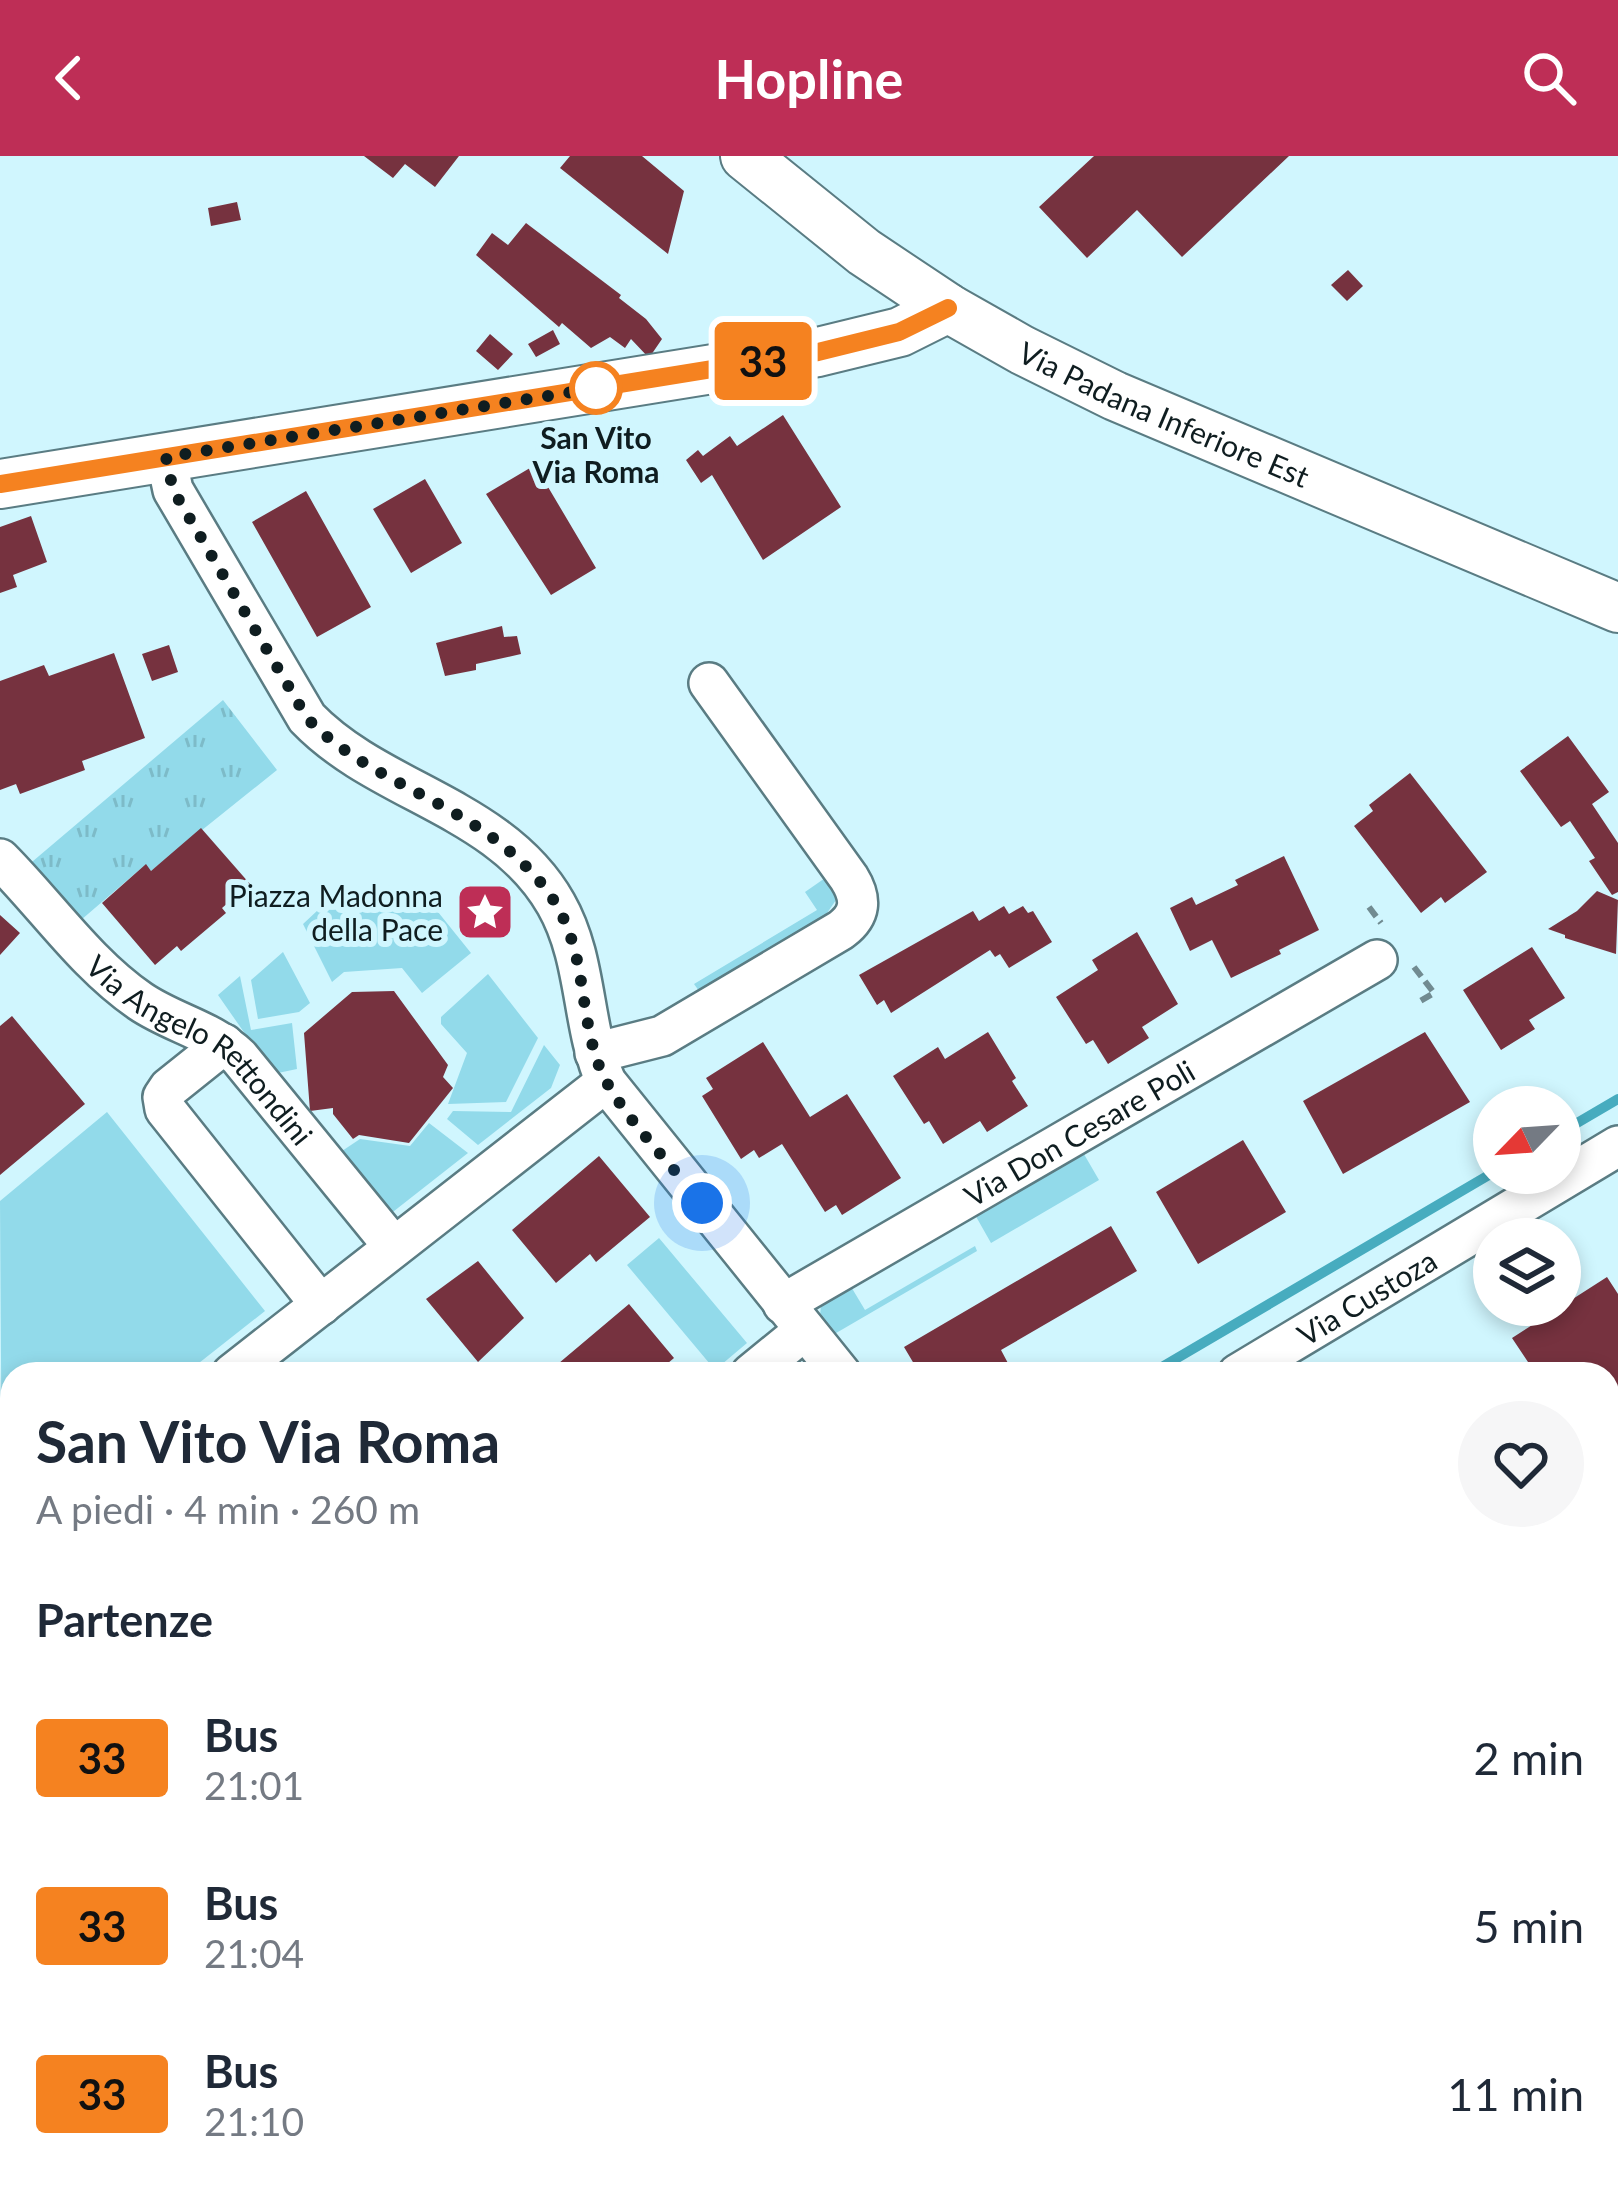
<!DOCTYPE html>
<html lang="it">
<meta charset="utf-8">
<style>
body{margin:0;font-family:Lato,sans-serif;background:#f6f6f7;color:#1f2937;height:100vh;display:flex;flex-direction:column;font-size:45px;white-space:nowrap}
*{box-sizing:border-box;margin:0}
p{font-size:39px;color:#747a83}
.icon{flex:none;width:66px;height:66px;fill:none;stroke:currentColor;stroke-width:2;stroke-linecap:round;stroke-linejoin:round}
.map{position:relative;flex:1;overflow:hidden}
.drawer{position:absolute;left:0px;top:1206px;width:1620px;height:840px;display:flex;flex-direction:column;background:#fff;border-radius:36px 36px 0 0;box-shadow:0 6px 18px #0003}
.drawer>*{flex:none}
.badge{padding:0 24px;border-radius:9px;font-size:42px;line-height:78px}
.needle{width:78px;rotate:245deg}
.controls{position:absolute;left:1473px;top:930px;display:grid;gap:24px}
.controls a{display:grid;place-items:center;width:108px;height:108px;border-radius:50%;background:#fff;box-shadow:0 6px 18px #0003;font-size:60px}
.you{position:absolute;width:60px;height:60px;margin:-30px;border:9px solid #fff;border-radius:50%;background:#1a73e8;box-shadow:0 0 0 18px #1a73e833}
.map>.badge{position:absolute;translate:-50% -50%;box-shadow:0 0 0 6px #fff}
h2{padding:0 36px;font-size:45px;line-height:108px}
.round{display:grid;place-items:center;flex:none;width:126px;height:126px;border-radius:63px;background:#f6f6f7}
.summary{display:flex;align-items:center;justify-content:space-between;height:204px;padding:0 36px}
h1{font-size:57px;font-weight:700;line-height:90px}
ul{padding:0;list-style:none}
li{display:flex;align-items:center;gap:36px;height:168px;padding:0 36px}
li div{flex:1}
li b{display:block;font-size:45px}
li em{font-style:normal}
li .badge{min-width:132px;font-weight:700;text-align:center}
header{display:flex;justify-content:space-between;align-items:center;height:156px;padding:0 36px;background:#be2e56;color:#fff;font-size:54px;font-weight:700}
.map>svg:first-child{display:block}
</style>
<header><svg class="icon" aria-label="back" viewBox="0 0 24 24"><path d="M15 5l-7 7 7 7"/></svg>Hopline<svg class="icon" aria-label="search" viewBox="0 0 24 24"><circle cx="10" cy="10" r="6"/><path d="M15 15l6 6"/></svg></header>
<div class="map">
<svg width="1618" height="2046" viewBox="0 0 1618 2046">
<defs>
<pattern id="park-tufts" width="24" height="20" patternUnits="userSpaceOnUse" patternTransform="scale(3)"><rect width="24" height="20" fill="#92daea"/><path d="M3 7l-1-3M5 7V3M7 7l1-3M15 17l-1-3M17 17v-4M19 17l1-3" fill="none" stroke="#7dbbc8"/></pattern>
</defs>
<rect width="100%" height="100%" fill="#d0f6fe"/>
<path fill="#92daea" d="M828,720L836,744L825,760L699,835L694,828L817,754L805,736Z
M434,751L471,797L422,837L402,812L344,816L332,826L303,768L318,754Z
M283,796L310,847L299,856L258,863L251,824Z
M488,818L538,882L506,946L448,948L467,897L441,868V861Z
M240,820L251,874L292,867L297,913L273,918L218,839Z
M544,889L560,909L551,932L478,989L447,963L453,955L511,956Z
M107,956L265,1155L185,1218H12V1352L2,1361L0,1045Z
M429,967L468,997L389,1059L336,999L360,983L410,990Z
M1081,993L1099,1024L991,1087L974,1057Z
M659,1082L747,1187L715,1214L627,1109Z
M975,1090L977,1095L831,1180L820,1161L821,1148L850,1129L865,1154Z"/>
<path fill="url(#park-tufts)" d="M223,544L277,614L151,715L145,709L81,764L26,711Z"/>
<g fill="none" stroke-linecap="round" stroke-linejoin="round">
<path stroke="#47acbf" stroke-width="10" d="M1560,977L1618,943
M1150,1218L1494,1016
M631,2046L637,2034"/>
</g>
<path fill="#76323f" d="M364,0H459L435,31L405,8L393,22Z
M570,0H642L684,35L668,98L560,12Z
M1094,0H1289L1182,101L1137,54L1087,102L1039,51Z
M237,46L241,64L211,70L208,52Z
M526,67L621,139L619,142L646,163L662,183L649,202L631,183L625,192L610,181L591,192L562,167L559,171L476,99L492,77L508,89Z
M1348,114L1363,130L1347,145L1331,129Z
M553,174L560,188L536,201L528,188Z
M490,178L513,198L498,214L476,195Z
M783,259L841,351L763,404L712,319L701,327L686,304L698,294L703,300L730,280L737,290Z
M535,309L596,412L551,439L486,338Z
M425,323L462,387L411,417L373,353Z
M306,335L371,451L317,481L252,366Z
M31,360L47,406L13,419L17,431L0,437V371Z
M502,470L504,481L517,480L521,498L476,508V514L445,520L436,487Z
M169,489L178,516L152,525L142,498Z
M114,497L145,582L82,605L85,614L20,638L16,628L0,634V525L44,509L49,520Z
M1568,580L1609,636L1592,648L1618,687V736L1612,739L1589,705L1595,702L1570,665L1561,671L1520,615Z
M1410,617L1487,716L1445,747L1441,741L1421,757L1354,670L1373,655L1369,649Z
M201,672L250,728L222,752L226,757L181,795L177,790L155,809L102,747L146,708L151,715Z
M1284,700L1319,774L1279,794L1281,798L1231,822L1212,784L1190,795L1170,752L1192,741L1196,749L1238,729L1235,724Z
M1597,735L1618,744L1616,798L1565,782V779L1548,773L1577,755Z
M1004,750L1009,758L1023,750L1028,757L1033,755L1052,786L1009,812L1000,798L995,801L990,794L891,857L884,844L877,849L859,819L973,755L979,765Z
M0,759L20,777L0,799Z
M1137,776L1178,848L1142,871L1149,882L1108,908L1093,884L1086,888L1056,841L1098,814L1092,804Z
M1532,791L1565,842L1529,864L1535,873L1501,894L1463,834Z
M394,835L448,909L443,921L453,932L409,987L359,979L353,983L333,958V952L310,955L304,877L352,836Z
M12,860L85,948L0,1019V870Z
M988,876L1016,922L1012,925L1028,950L987,976L980,965L943,988L929,965L924,968L893,920L938,891L945,903Z
M1425,876L1470,946L1343,1018L1303,945Z
M763,886L810,961L847,938L901,1022L842,1059L836,1049L825,1056L782,988L759,1002L754,994L741,1003L702,940L713,933L706,922Z
M1243,984L1286,1056L1198,1108L1156,1036Z
M599,1000L650,1061L596,1106L590,1098L556,1127L512,1074Z
M1111,1070L1137,1115L1001,1194L1010,1211L998,1218H920L904,1191Z
M478,1105L524,1162L478,1206L426,1143Z
M1607,1121L1618,1138V1345L1608,1329V1218H1536L1512,1182Z
M629,1148L674,1202L655,1218H546Z
M1618,1418V1661L1608,1649V1427Z"/>
<g fill="none" stroke-linecap="round" stroke-linejoin="round">
<g stroke="#5a7c83" stroke-width="44">
<g id="minor">
<path d="M166,301L173,334L307,562C379,637 501,651 556,748C588,804 581,869 606,926L841,1218"/>
<path id="s1" d="M0,703C46,749 86,808 140,845C172,867 211,874 239,901L394,1091"/>
<path d="M224,888L169,932L163,941L165,953L321,1149"/>
<path d="M595,897L662,880L841,774C861,759 862,743 849,722L709,527"/>
<path id="s2" d="M783,1148L1377,804"/>
<path d="M232,1218L606,926"/>
<path d="M751,1218L805,1174"/>
<path id="s3" d="M1238,1218L1618,990"/>
<path d="M0,1400L12,1390"/>
<path d="M0,1528L12,1542"/>
<path d="M447,2034L458,2046"/>
<path d="M564,2046L569,2034"/>
<path d="M680,2046L684,2034"/>
</g>
</g>
<g stroke="#5a7c83" stroke-width="52">
<g id="major">
<path id="s4" d="M745,0L864,96L948,152L1022,194L1115,240L1618,452"/>
<path d="M0,328L818,196L900,176L948,152"/>
</g>
</g>
<path stroke="#718b91" stroke-width="6" stroke-dasharray="12 6" stroke-linecap="butt" d="M1369,751L1381,767
M1414,811L1434,837L1417,847"/>
<use href="#minor" stroke="#fff" stroke-width="39"/>
<use href="#major" stroke="#fff" stroke-width="48"/>
</g>
<g fill="none" stroke-linecap="round" stroke-linejoin="round">
<g stroke="#fff" stroke-width="27">
<path id="line" d="M0,328L818,196L899,176L948,152"/>
</g>
<use href="#line" stroke="#f58220" stroke-width="18"/>
<path stroke="#0f1d20" stroke-width="12" stroke-dasharray="0 21.6" d="M596,232L604,231L166,301L173,334L307,562C375,633 478,646 545,732C588,788 577,847 598,907C613,951 672,1009 702,1047"/>
</g>
<defs>
<g id="sight-square" transform="scale(3)"><rect x="-9" y="-9" width="18" height="18" rx="4" fill="#be2e56" stroke="#d0f6fe"/><path d="M0-6L1.8-2.2L6-1.7L2.9 1.2L3.7 5.4L0 3.3L-3.7 5.4L-2.9 1.2L-6-1.7L-1.8-2.2Z" fill="#fff"/></g>
</defs>
<g fill-rule="evenodd">
<use href="#sight-square" x="485" y="756"/>
</g>
<circle fill="#fff" stroke="#f58220" stroke-width="6" cx="596" cy="232" r="24"/>
<g text-anchor="middle" dominant-baseline="central" stroke-width="12" stroke-linejoin="round" paint-order="stroke">
<g font-size="30" fill="#0f1d20" stroke="#d0f6fe">
<text stroke="none"><textPath href="#s4" startOffset="495">Via Padana Inferiore Est</textPath></text>
<text stroke="none"><textPath href="#s1" startOffset="279">Via Angelo Rettondini</textPath></text>
<text stroke="none"><textPath href="#s2" startOffset="342">Via Don Cesare Poli</textPath></text>
<text stroke="none"><textPath href="#s3" startOffset="150">Via Custoza</textPath></text>
</g>
<g font-size="30" font-weight="bold" fill="#0f1d20" stroke="#d0f6fe">
<text x="596" y="281">San Vito<tspan x="596" dy="34">Via Roma</tspan></text>
</g>
<g font-size="30" fill="#0f1d20" stroke="#d0f6fe" text-anchor="end">
<text x="443" y="739">Piazza Madonna<tspan x="443" dy="34">della Pace</tspan></text>
</g>
</g>
</svg>
<div class="controls">
<a><svg class="needle" viewBox="-14 -14 28 28"><path d="M0-13l5 13h-10z" fill="#e53935"/><path d="M0 13l5-13h-10z" fill="#747a83"/></svg></a>
<a><svg class="icon" aria-label="layers" viewBox="0 0 24 24"><path d="M12 4l9 5-9 5-9-5zM3 14l9 5 9-5"/></svg></a>
</div>
<div class="you" style="left:702px;top:1047px"></div>
<b class="badge" style="left:763px;top:205px;background:#f58220;color:#111">33</b>
<section class="drawer">
<div class="summary"><div><h1>San Vito Via Roma</h1><p>A piedi · 4 min · 260 m</p></div><a class="round"><svg class="icon" aria-label="heart" viewBox="0 0 24 24"><path d="M12 20l-8-8c-3-5 5-10 8-4 3-6 11-1 8 4z"/></svg></a></div>
<h2>Partenze</h2>
<ul>
<li><span class="badge" style="background:#f58220;color:#111">33</span><div><b>Bus</b><p>21:01</p></div><em>2 min</em></li>
<li><span class="badge" style="background:#f58220;color:#111">33</span><div><b>Bus</b><p>21:04</p></div><em>5 min</em></li>
<li><span class="badge" style="background:#f58220;color:#111">33</span><div><b>Bus</b><p>21:10</p></div><em>11 min</em></li>
</ul>
</section>
</div>
